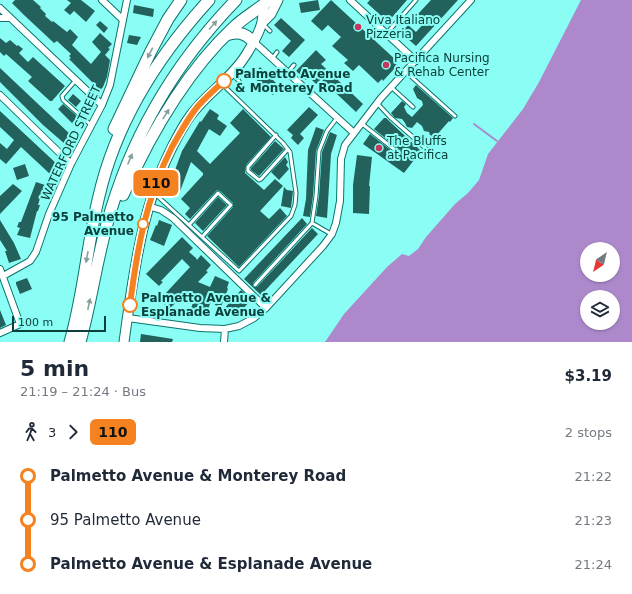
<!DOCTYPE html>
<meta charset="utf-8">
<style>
body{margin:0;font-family:"DejaVu Sans",sans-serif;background:#f6f6f7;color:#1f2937;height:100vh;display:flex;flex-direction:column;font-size:15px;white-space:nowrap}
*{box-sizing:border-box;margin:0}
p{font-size:13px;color:#747a83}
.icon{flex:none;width:22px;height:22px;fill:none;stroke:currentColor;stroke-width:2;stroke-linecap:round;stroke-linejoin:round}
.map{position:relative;height:342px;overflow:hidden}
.details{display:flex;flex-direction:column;background:#fff;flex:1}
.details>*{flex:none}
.badge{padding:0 8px;border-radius:6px;font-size:14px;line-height:26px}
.needle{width:26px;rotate:215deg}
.fabs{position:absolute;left:580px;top:242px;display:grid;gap:8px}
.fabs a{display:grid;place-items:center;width:40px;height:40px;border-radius:50%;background:#fff;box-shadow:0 1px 3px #0004;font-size:20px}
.scale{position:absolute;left:12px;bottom:10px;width:94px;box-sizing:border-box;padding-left:4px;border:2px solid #0b403d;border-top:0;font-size:11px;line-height:14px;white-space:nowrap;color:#0b403d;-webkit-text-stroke:3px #8afef4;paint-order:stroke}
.map>.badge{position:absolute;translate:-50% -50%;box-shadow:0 0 0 2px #fff}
.legs{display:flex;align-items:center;gap:6px;height:44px;padding:0 20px;font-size:13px}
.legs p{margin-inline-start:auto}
.summary{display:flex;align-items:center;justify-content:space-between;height:68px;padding:0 20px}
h1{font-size:22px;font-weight:700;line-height:30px}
ul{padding:0 20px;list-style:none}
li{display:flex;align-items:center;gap:14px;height:44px;font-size:15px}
li i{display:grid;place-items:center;width:6px;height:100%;margin:0 5px;background:currentColor}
li i::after{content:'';width:10px;height:10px;margin:-5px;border:3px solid;border-radius:50%;background:#fff}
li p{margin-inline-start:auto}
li:first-child i{background:linear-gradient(#0000 50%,currentColor 0)}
li:last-child i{background:linear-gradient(currentColor 50%,#0000 0)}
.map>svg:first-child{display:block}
</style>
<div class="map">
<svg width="632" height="342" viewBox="0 0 632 342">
<rect width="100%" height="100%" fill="#8afef4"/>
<path fill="#ad89cc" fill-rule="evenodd" d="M581,0H632V342H325L344,314L387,267L402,254L409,256L418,249L426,237L455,204L468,193L479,180L488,154L523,109L539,82ZM587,249H613V275H587ZM587,297H613V323H587Z"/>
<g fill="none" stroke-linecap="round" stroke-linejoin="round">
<path stroke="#ad89cc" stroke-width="2" d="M474,124L497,141"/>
</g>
<path fill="#22615c" d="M15,0H33L41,7L40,8L46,14L45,16L52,22L53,21L67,32L70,29L78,37L72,45L91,64L101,52L92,42L100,33L112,44L108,48L110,49L105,55L110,60L107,77L103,87L100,90L69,59L71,58L69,56L71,54L57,41L54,43L24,15L12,3Z
M67,0H81L95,11L86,22L74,11L70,15L64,10L71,3Z
M318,0L320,10L301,13L299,3Z
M331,0L398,62L395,66L396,67L383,81L382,79L378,83L359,65L353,71L344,63L348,60L332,46L341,37L328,25L322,31L311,21Z
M370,0H407L388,22L367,3Z
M431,0H458L416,46L401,33L408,25L416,32L426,21L418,14Z
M134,5L154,9L153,17L133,13Z
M281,18L305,40L289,57L282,51L291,41L274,25Z
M100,21L108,28L104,33L96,25Z
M129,35L141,37L137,45L127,43Z
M0,38L6,43L10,40L17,46L18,45L23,49L19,53L28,62L33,57L65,86L52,101H50L28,81L32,77L6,54L4,56L0,52Z
M316,50L326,60L321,64L363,104L356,112L321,79L316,84L309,77L306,80L296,71Z
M260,67L280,87L273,95L252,76Z
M0,68L72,136L65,144L43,125L0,82Z
M416,85L453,118L450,122L449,121L435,137L430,135L429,132L424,131L422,126L417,122L412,128L407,127L405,123L402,119L395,118L391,113L402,101L406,104L404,107L407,113L412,117L423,105L422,101L417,98L413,89Z
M73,94L81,101L76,107L68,100Z
M63,104L78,117L72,123L58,109Z
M309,107L318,115L300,134L304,138L298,145L291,138L293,135L287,130Z
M210,109L219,115L217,119L227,126L220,136L209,129L197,151L210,164L240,133L230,123L243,109L271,137L246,165L245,173L264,190L275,179L283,186L260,211L269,219L280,208L287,216L239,267L207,236L233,207V203L220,191L217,190L190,219L185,214L190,208L181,199L203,175V173L191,162L179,194L168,189L182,151L200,121L201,122Z
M0,111L59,166L52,174H50L21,147L6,164L0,159V143L7,149L14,140L0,127Z
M384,118H386L421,151L404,173L363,144L370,134L397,155H402L401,151L374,129Z
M316,127L324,130L316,151L313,196L310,217L303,216L306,199L308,150Z
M330,132L337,135L331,154L327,218L316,216L319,196L322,152Z
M275,141L284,149L259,176L251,170V168Z
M357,155L372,157L369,186H370L369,214L353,213V185Z
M285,157L288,162L286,165L289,169L279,180L271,172Z
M25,164L29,176L17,180L13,168Z
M36,182L45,185L43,188L46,189L44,196L41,195L38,205H40L38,211H37L30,238L17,235L20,228L17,227L19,222H21Z
M13,184L22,191L0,214V196Z
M284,187L287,190L293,191L291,208L281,206Z
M218,197L227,205L203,231L195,223Z
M302,218L307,224L253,283V287H257L312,228L318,234L261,295L244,279Z
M0,220L14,243L21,259L9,263L5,251H7L0,240Z
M159,220L172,225L164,246L150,240L156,225L157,226Z
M182,237L193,248L189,252L196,258L197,260L201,255L211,265L206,271L208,272L198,282L210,287L215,276L229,282L227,288L228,289L220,309L211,301L206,315L204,314L203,317L190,312L195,296L188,291L169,309L159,299L164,293L165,294L190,267L182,259L161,281L163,282L159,286L146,274Z
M27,278L32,289L20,294L16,284V282Z
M241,290L251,300L240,312L237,309L229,317L222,311Z
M0,310L6,325L0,328Z
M141,334L173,339L172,342H140Z"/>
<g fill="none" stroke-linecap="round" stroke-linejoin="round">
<g stroke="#0b746e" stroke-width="5">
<path id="lane" d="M263,24L270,31
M387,33L416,0
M272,59L277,52
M406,72L455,116
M287,73L294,65
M232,74L239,81
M76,80L62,96L63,100L91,125
M391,87L413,107
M377,103L390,117L431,153
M361,123L399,153
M276,135L248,167V171L259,180L261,179L288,149
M154,193L239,271L291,216L295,205L296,193L290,152L283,143L223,85
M312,223L331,234
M189,225L218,193L231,205L202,237
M255,285L312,223L316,196L319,151L327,131L337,118"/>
</g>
<g stroke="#0b746e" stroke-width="8">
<path id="street" d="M102,0L123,20
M350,0L416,61
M0,8L102,105
M0,18H10
M253,41L354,133
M0,95L71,164
M148,206L161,210L173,218L266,308
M0,269L20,324L0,333
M3,276L30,261L36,252L49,214L71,164L102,105L110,85L127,0
M128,318L200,328L225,329L239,326L254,318L266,308L323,246L332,234L336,223L340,201L341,159L345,145L381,98L471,0
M224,342L225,329"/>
</g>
<g stroke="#0b746e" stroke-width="11">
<path id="secondary" d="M262,23L271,14L278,0
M124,342C135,263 143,192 186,122C202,96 230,81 246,55C251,47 260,31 262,22C263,15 263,8 266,1"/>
</g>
<g stroke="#0b746e" stroke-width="13">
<path id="highway" d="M226,35C238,31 244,33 253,41
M114,129L151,51L168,19L181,0
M123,195C149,137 186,72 233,28C244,17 258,10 269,0
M70,342C84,294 87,244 99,196C116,122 158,56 209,0
M80,342C91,303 96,263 107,224C130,139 175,63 236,0"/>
</g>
<use href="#lane" stroke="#fff" stroke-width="3"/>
<use href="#street" stroke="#fff" stroke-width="6"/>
<use href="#secondary" stroke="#fff" stroke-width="9"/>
<use href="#highway" stroke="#fff" stroke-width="11"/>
</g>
<defs><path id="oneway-solid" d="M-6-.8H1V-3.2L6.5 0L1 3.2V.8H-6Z"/></defs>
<g fill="#85a09e">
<use href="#oneway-solid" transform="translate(213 25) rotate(-48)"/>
<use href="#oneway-solid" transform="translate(150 53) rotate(117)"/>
<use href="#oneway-solid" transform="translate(166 114) rotate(-58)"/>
<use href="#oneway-solid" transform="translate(130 159) rotate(-67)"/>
<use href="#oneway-solid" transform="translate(87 257) rotate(100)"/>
<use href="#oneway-solid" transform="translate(89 304) rotate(-78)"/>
</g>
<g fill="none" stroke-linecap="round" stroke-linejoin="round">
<g stroke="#fff" stroke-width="9">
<path id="line-1" d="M130,305C137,249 146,198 172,147C180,133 187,119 198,106C206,97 215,89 224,81"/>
</g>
<use href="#line-1" stroke="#f58220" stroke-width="6"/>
</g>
<g fill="#c5365e" stroke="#8afef4" stroke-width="1.5">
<circle cx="358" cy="27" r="4"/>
<circle cx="386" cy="65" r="4"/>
<circle cx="379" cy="148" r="4"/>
</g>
<g fill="#fff" stroke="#f58220" stroke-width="2">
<circle cx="224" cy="81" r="7"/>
<circle cx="143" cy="224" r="5"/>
<circle cx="130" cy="305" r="7"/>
</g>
<g text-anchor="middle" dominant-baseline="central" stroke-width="4" stroke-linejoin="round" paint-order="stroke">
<g font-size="12" fill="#0b403d" stroke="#8afef4" text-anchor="start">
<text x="366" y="20">Viva Italiano<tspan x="366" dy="14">Pizzeria</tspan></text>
<text x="394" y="58">Pacifica Nursing<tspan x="394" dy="14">&amp; Rehab Center</tspan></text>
<text x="387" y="141">The Bluffs<tspan x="387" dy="14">at Pacifica</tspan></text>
</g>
<g font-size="12" font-weight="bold" fill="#0b403d" stroke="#8afef4" text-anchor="start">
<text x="235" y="74">Palmetto Avenue<tspan x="235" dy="14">&amp; Monterey Road</tspan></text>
<text x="134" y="217" text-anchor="end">95 Palmetto<tspan x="134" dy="14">Avenue</tspan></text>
<text x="141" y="298">Palmetto Avenue &amp;<tspan x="141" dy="14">Esplanade Avenue</tspan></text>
</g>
<g font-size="12" fill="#0b403d" stroke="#8afef4">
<text transform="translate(71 143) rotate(-65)">WATERFORD STREET</text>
</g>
</g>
</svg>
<div class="fabs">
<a><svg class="needle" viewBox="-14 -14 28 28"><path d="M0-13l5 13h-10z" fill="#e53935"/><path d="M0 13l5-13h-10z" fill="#747a83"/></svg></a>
<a><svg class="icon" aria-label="layers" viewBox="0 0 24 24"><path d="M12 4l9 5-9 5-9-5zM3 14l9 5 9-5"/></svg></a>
</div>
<div class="scale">100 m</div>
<b class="badge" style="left:156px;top:183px;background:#f58220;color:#111">110</b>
</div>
<section class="details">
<div class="summary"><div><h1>5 min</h1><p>21:19 – 21:24 · Bus</p></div><b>$3.19</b></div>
<div class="legs"><svg class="icon" aria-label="walk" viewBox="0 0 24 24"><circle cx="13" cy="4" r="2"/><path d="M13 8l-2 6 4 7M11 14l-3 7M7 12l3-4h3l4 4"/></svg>3<svg class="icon" aria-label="forward" viewBox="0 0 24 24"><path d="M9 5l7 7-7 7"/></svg><b class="badge" style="background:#f58220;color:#111">110</b><p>2 stops</p></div>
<ul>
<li><i style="color:#f58220"></i><b>Palmetto Avenue &amp; Monterey Road</b><p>21:22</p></li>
<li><i style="color:#f58220"></i><span>95 Palmetto Avenue</span><p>21:23</p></li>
<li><i style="color:#f58220"></i><b>Palmetto Avenue &amp; Esplanade Avenue</b><p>21:24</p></li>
</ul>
</section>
